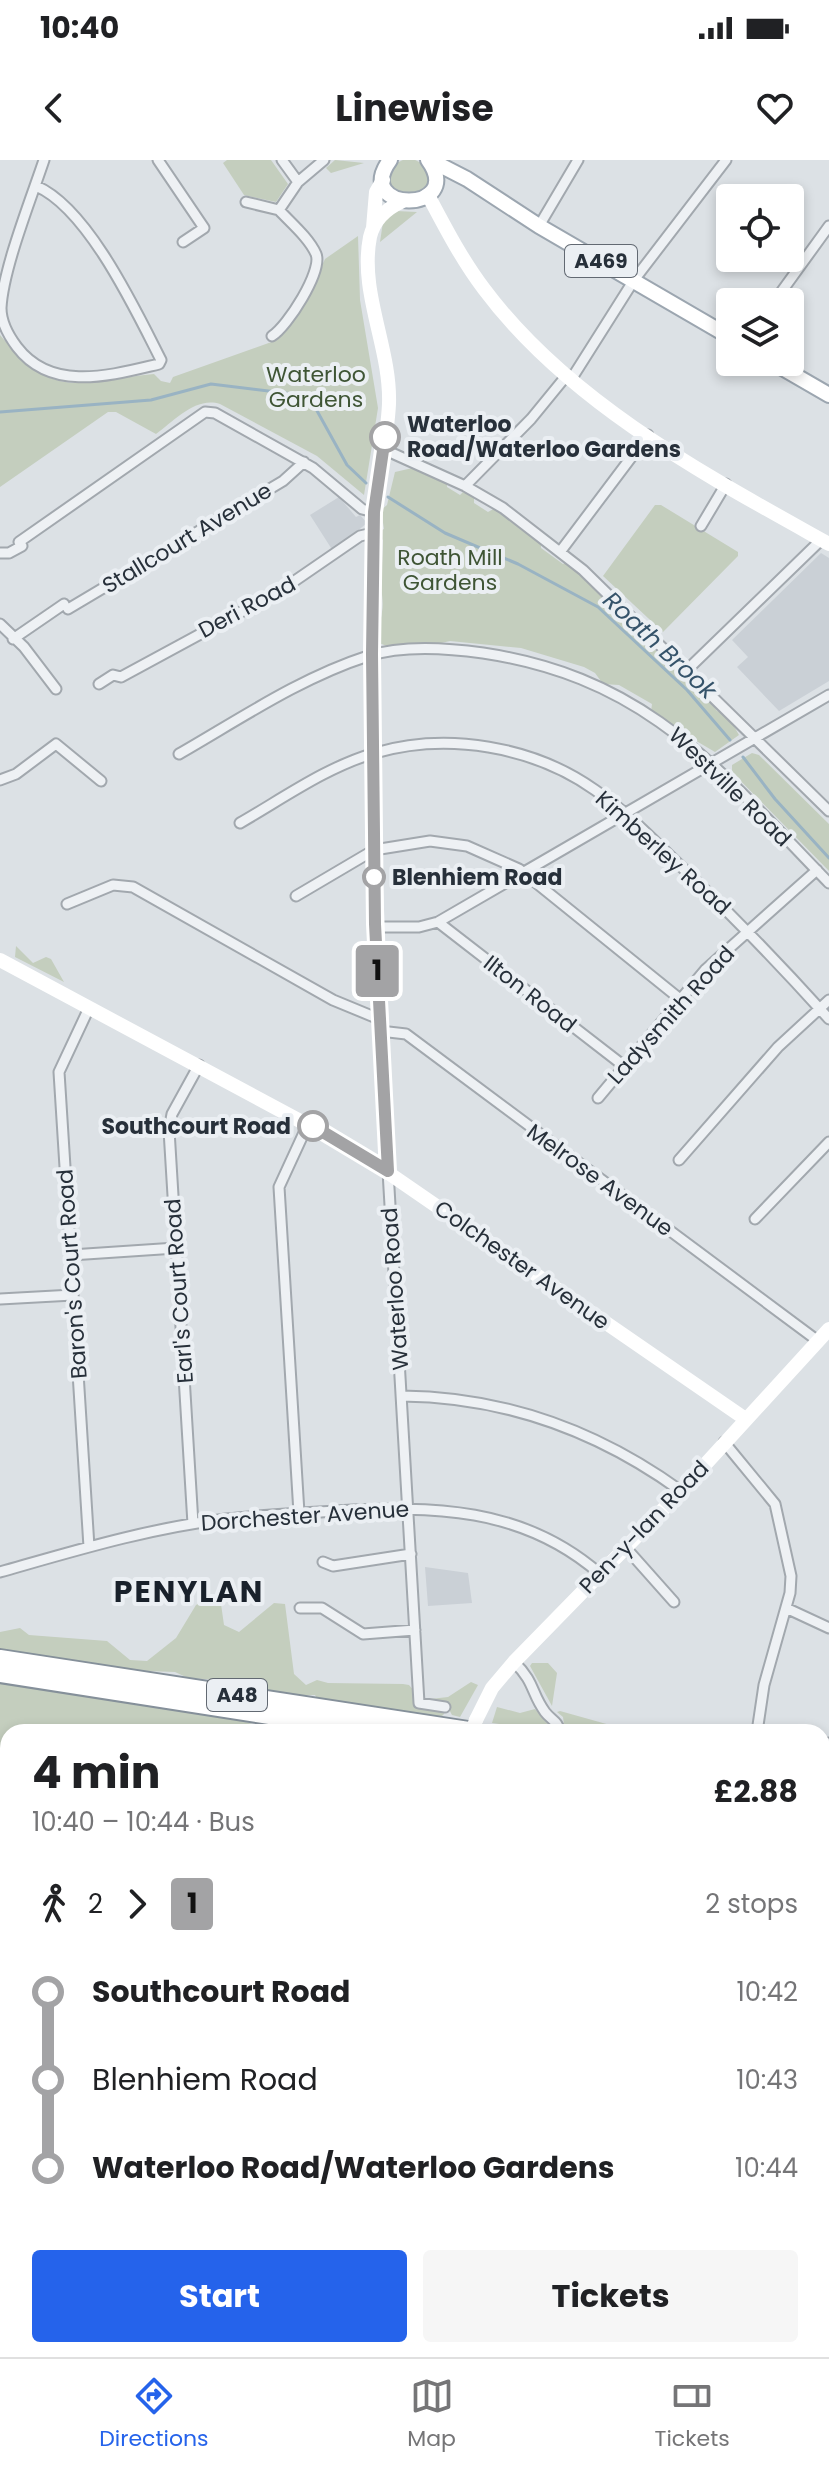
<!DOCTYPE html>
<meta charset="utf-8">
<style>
body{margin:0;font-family:Poppins,sans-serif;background:#f6f6f6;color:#202124;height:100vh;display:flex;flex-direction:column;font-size:30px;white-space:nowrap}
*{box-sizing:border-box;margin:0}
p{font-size:26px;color:#757577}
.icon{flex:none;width:44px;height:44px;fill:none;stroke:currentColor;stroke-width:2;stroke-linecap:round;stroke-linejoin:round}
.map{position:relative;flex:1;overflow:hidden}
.drawer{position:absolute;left:0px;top:1564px;width:830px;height:634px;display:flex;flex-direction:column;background:#fff;border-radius:24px 24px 0 0;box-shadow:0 4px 12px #0003}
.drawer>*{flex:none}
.badge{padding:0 16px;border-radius:6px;font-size:28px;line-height:52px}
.fabs{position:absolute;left:716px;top:24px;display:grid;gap:16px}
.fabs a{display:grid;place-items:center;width:88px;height:88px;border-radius:8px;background:#fff;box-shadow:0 4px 12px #0003;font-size:40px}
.map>.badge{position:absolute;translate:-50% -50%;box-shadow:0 0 0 4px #fff}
.legs{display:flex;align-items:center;gap:12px;height:88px;padding:0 32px;font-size:26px}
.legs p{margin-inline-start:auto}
.summary{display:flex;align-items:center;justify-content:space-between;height:136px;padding:0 32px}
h1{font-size:44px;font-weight:700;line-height:60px}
.cta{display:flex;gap:16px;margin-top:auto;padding:16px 32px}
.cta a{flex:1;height:92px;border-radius:8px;background:#2563eb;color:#fff;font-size:32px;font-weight:700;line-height:92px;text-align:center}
.cta a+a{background:#f6f6f6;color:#202124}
ul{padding:0 32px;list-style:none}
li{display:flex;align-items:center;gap:28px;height:88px;font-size:30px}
li i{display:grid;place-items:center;width:12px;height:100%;margin:0 10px;background:currentColor}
li i::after{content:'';width:20px;height:20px;margin:-10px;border:6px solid;border-radius:50%;background:#fff}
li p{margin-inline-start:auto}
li:first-child i{background:linear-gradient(#0000 50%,currentColor 0)}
li:last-child i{background:linear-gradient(currentColor 50%,#0000 0)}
.status{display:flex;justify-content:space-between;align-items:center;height:56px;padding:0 40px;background:#fff;direction:ltr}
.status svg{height:22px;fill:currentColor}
header{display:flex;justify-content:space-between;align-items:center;height:104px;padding:0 32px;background:#fff;font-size:36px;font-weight:700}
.tab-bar{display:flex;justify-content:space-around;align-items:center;height:112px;border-top:2px solid #e0e0e0;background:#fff;font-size:22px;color:#757577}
.tab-bar a{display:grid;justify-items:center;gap:4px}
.tab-bar .active{color:#2563eb}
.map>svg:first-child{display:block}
</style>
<div class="status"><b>10:40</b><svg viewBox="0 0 49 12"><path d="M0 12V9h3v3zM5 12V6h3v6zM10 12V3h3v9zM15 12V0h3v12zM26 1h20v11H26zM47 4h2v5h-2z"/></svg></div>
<header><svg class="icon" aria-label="back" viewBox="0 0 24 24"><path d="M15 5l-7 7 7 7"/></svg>Linewise<svg class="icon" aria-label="heart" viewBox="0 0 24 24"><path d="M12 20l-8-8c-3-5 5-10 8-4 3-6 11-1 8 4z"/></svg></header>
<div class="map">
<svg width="829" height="2197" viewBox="0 0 829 2197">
<rect width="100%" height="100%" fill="#dce1e5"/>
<path fill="#cad0d6" d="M339,337L356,357L360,355L367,363L333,391L310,355Z
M821,393L829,398V521L779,551L737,507L748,497L732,480Z
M425,1407L468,1413L472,1443L428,1446Z
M0,1826H8V2019L0,2017Z"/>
<path fill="#c4cebe" d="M390 18a19 19 0 1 1 38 0a19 19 0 1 1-38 0Z
M227,0H271L288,24L276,42L244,35L223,3Z
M335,0L364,3L331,13L326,8Z
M396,51L417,52L380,82L383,62Z
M358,76L360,140L378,248L364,335L317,296L220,244C196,236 174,261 156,274L116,252H108L0,327V175C56,243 79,221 154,214L161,221L170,223L173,217L277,180L303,146L325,99Z
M417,307L447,322V327L460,335L465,330L474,334V343L488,352L497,347L541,371V388L563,404L568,402L610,445L616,443L632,462L630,465L656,491L673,502V508L698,532H703L717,551L727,554L739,575L715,592L654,556L651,552L652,544L619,525L603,524L595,513L584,507L521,488L450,481L423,487L399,484L392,488L379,483C373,469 381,464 382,452C384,440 381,425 377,414L382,405L383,380L376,373L384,369L381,350L387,345L395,312Z
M655,345H661L738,392V396L663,472L603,416Z
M752,593L759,595L829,664V711L732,612V605Z
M16,786L33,803L46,797L51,799L64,822L15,797Z
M212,1436L220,1437L224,1465L239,1472L274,1443L285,1444L294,1514L306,1525L317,1520L328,1523L403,1524L409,1525L422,1540L448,1537L471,1522L478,1525L460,1557L452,1555L445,1542L441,1544L444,1554L440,1558L318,1540L315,1535L291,1536L218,1520L188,1518L175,1512L120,1510L0,1491V1472L20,1468L29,1475L107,1481L130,1500L147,1501L176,1478L196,1445Z
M532,1503H548L557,1513L552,1546L530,1506Z
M11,1522L159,1543L170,1549L214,1552L278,1572H8V1636L0,1637V1524Z
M497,1547L520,1553L535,1549L554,1572L492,1563Z
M560,1551L610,1565L639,1564L656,1572H565L563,1557L557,1552Z
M822,1651L829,1652V1711L823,1728L829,1762H826L829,1766V1823L822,1833L826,1857L822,1874Z
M454,2190H567L560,2197H459Z"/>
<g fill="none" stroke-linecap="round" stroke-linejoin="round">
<path stroke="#99b3c3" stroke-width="3" d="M0,252L151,240L211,224L293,234L316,249L347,305L366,323
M388,337L445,373L518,404L598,447L687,530L730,580
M743,597L775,639L829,698"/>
<g stroke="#a2a8ae" stroke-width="13">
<path id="street" d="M158,0L204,68L183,82
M282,0L298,22
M36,26C88,48 136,151 161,200L159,204C112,215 52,233 17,187C8,175 1,162 1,148C3,109 31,39 44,0
M246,42L279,50
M539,66L578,0
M774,142L829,66
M272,176C287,167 323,111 316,94C309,78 291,63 279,50L298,22L324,0
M572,218L634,120L726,0
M383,289L465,326L503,348L583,410L829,651
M465,326L531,259L567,215
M701,366L726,324
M19,382L205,252L215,253L313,308L362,349L374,352
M560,392L648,275
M0,393H9L22,386
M68,449L283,321L304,302
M0,464L24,487L56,529
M13,479L64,444
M687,510L821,380
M99,524L113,515L121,517L280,431L360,376L373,373
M179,594C240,559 300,518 368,496C402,485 448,488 483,493C649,518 719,610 829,723
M0,620L16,614L56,584L101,621
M240,663C282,639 328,606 375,593C447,572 533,586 595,630C630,654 659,686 690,715C738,761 784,809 829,859
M296,736L374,690L430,681L467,686L519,709L680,839
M67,744L113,725L133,727L333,840L379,859
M438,762L624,906
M375,767H419L438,762L829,535
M380,871L406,874L818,1181
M598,938L706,809L817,710
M679,1000L778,887L829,840
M388,1011L419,1543L445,1547
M755,1059L829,982
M71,1095L176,1088
M0,1139L73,1135
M402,1236C504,1237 598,1271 681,1331
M724,1282L775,1344L791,1416L790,1433L764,1525L757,1572
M299,1353L279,1027L308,964
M193,1364L169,970L172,954L199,905
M89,1387L59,912L89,848
M626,1388L674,1442
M323,1402L333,1406L411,1394
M0,1412C74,1391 149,1368 226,1359C262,1355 299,1353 335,1351C432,1346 522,1346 600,1414
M300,1448H322L363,1474L415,1470
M786,1448L829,1468
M514,1502C535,1522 531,1533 545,1552C551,1560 558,1561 560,1572
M822,1585L829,1583
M0,1644L8,1643
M822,1931L829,1938
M822,2077L829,2080
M0,2081L8,2083
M318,2190L324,2197
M703,2190L704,2197
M735,2190L737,2197
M0,2196L6,2197
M95,2197L98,2190
M229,2197L231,2190
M566,2197L574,2190"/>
</g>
<g stroke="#9ca6b0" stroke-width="18">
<path id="primary" d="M390,0C351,54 467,54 428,0
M430,0L467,19L539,66L730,177
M772,202L829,235"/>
</g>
<g stroke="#85909a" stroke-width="22">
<path id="highway" d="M0,1499L475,1572
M0,1513L379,1572
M822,1627L829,1628
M822,1642L829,1643"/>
</g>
<use href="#street" stroke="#eef1f4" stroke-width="9"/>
<path stroke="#fff" stroke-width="14" d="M428,35C445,67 462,100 484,129C569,243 707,316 829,384
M373,68L376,32L383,20
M0,800L358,992L744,1258
M388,1011C379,797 367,584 373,370C375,327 387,286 389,244C391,188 359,133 370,77C374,60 386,49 401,42
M476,1560L492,1528L514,1502L681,1331L829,1169
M0,1815L8,1816
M621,2190L623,2197"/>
<use href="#primary" stroke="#fff" stroke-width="14"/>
<use href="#highway" stroke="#fff" stroke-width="18"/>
<path stroke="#fff" stroke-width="14" d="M472,1572L476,1560"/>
</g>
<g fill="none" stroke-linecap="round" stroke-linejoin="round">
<g stroke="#fff" stroke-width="18">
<path id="line-1" d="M313,966L388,1011L375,764L372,494L374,352L385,277"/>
</g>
<use href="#line-1" stroke="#a3a3a5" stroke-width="12"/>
</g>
<g fill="#fff" stroke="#a3a3a5" stroke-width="4">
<circle cx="385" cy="277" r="14"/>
<circle cx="374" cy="717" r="10"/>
<circle cx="313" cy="966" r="14"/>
</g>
<g text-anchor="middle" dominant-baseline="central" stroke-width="8" stroke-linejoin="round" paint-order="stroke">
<g fill="#ebeff3" stroke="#626972" stroke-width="2">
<rect x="565" y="85" width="72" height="32" rx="6"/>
<rect x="207" y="1519" width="60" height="32" rx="6"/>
</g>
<g font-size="20" font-weight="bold" fill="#27303a">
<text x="601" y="101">A469</text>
<text x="237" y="1535">A48</text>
</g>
<g font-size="22" fill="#3f5535" stroke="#ebeff3">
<text x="316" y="214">Waterloo<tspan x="316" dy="25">Gardens</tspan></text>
<text x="450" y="397">Roath Mill<tspan x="450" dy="25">Gardens</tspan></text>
</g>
<g font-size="22" font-weight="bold" fill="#27303a" stroke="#ebeff3" text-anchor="start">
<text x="407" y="264">Waterloo<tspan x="407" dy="25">Road/Waterloo Gardens</tspan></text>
<text x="392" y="717">Blenhiem Road</text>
<text x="291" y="966" text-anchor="end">Southcourt Road</text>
</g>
<g font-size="22" fill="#27303a" stroke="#ebeff3">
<text transform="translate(187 378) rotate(-31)">Stallcourt Avenue</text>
<text transform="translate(247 447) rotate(-28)">Deri Road</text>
<text transform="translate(730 627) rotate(44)">Westville Road</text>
<text transform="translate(663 693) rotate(42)">Kimberley Road</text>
<text transform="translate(530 834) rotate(38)">Ilton Road</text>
<text transform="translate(671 855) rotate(-48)">Ladysmith Road</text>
<text transform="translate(600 1020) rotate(36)">Melrose Avenue</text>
<text transform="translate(522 1105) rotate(35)">Colchester Avenue</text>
<text transform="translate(72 1114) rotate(-94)">Baron's Court Road</text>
<text transform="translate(395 1129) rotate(-94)">Waterloo Road</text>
<text transform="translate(179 1131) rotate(-94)">Earl's Court Road</text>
<text transform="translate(305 1356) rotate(-4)">Dorchester Avenue</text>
<text transform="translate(644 1367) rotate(-46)">Pen-y-lan Road</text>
</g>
<g font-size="24" font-style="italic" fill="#35536a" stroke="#ebeff3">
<text transform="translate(660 485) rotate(43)">Roath Brook</text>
</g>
<g font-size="30" font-weight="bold" letter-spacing="2" fill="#19212b" stroke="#ebeff3">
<text x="189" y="1431">PENYLAN</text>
</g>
</g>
</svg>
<div class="fabs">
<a><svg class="icon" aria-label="locate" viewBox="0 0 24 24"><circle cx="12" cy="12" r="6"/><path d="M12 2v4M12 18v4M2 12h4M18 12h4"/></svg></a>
<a><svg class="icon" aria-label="layers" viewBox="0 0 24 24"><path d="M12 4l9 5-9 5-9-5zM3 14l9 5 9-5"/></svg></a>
</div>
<b class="badge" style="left:377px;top:811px;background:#a3a3a5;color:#111">1</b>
<section class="drawer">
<div class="summary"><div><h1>4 min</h1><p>10:40 – 10:44 · Bus</p></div><b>£2.88</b></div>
<div class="legs"><svg class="icon" aria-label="walk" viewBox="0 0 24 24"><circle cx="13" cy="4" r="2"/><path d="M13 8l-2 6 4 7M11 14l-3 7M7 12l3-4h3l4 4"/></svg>2<svg class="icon" aria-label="forward" viewBox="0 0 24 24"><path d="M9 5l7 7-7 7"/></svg><b class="badge" style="background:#a3a3a5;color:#111">1</b><p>2 stops</p></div>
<ul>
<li><i style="color:#a3a3a5"></i><b>Southcourt Road</b><p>10:42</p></li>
<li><i style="color:#a3a3a5"></i><span>Blenhiem Road</span><p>10:43</p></li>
<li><i style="color:#a3a3a5"></i><b>Waterloo Road/Waterloo Gardens</b><p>10:44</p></li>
</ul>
<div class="cta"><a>Start</a><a>Tickets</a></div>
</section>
</div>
<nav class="tab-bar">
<a class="active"><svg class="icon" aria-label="directions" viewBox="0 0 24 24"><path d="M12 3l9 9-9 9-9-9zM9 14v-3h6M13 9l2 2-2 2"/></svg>Directions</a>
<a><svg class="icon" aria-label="map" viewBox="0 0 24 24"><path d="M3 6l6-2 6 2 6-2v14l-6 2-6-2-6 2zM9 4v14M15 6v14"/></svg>Map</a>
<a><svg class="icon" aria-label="tickets" viewBox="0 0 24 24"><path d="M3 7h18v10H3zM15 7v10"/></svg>Tickets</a>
</nav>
